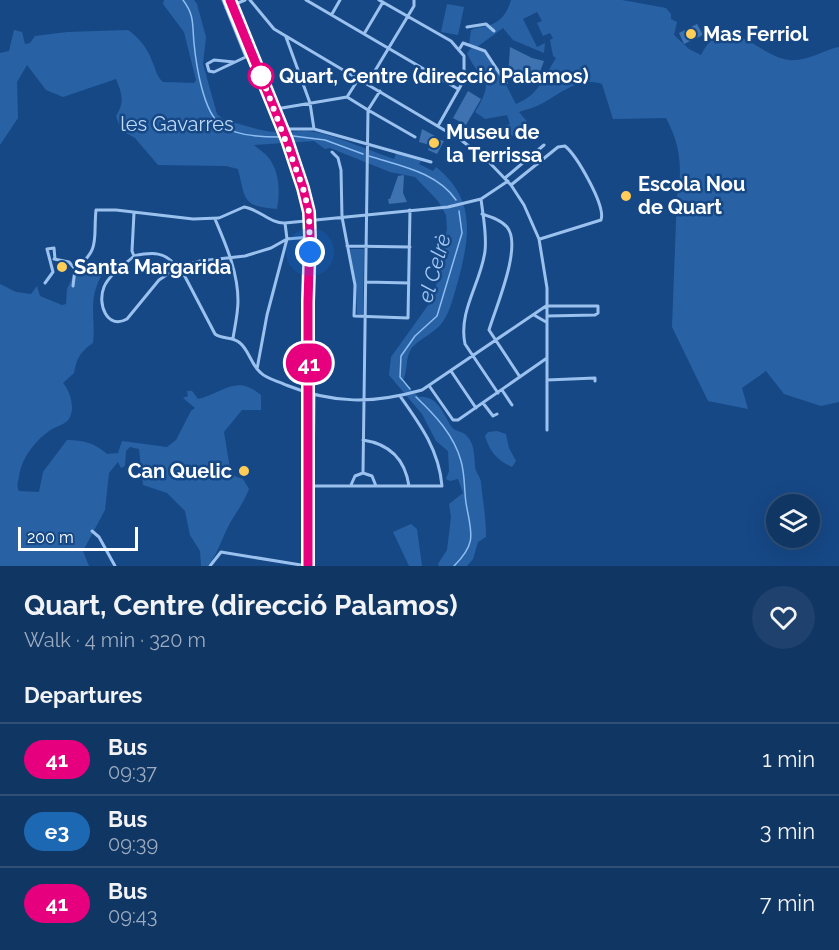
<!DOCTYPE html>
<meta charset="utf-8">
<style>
body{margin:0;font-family:Raleway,sans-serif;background:#1e416d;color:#f1f3f6;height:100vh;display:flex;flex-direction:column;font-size:22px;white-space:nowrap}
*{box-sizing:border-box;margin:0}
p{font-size:20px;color:#9cabbf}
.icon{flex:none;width:33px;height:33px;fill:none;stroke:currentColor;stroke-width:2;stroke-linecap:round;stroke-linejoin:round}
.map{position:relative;height:566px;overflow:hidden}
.drawer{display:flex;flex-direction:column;background:#103664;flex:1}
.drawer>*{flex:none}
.badge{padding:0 12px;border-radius:20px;font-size:21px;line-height:39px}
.tools{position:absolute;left:766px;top:494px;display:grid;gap:12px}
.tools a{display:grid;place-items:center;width:54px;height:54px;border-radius:50%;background:#103664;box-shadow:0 6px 24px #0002,0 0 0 2px #305078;font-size:30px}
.scale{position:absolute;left:18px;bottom:15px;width:120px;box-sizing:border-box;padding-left:6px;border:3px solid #fff;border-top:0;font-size:16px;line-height:21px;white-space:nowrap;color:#fff;-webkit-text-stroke:4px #164886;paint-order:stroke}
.you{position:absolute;width:30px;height:30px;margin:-15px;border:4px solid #fff;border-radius:50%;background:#1a73e8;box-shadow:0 0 0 9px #1a73e833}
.map>.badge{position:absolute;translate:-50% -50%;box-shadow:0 0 0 3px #fff}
h2{padding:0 24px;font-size:22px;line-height:54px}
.round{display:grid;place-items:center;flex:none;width:63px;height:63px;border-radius:32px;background:#1e416d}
.headline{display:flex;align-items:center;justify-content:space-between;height:102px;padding:0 24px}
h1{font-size:28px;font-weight:700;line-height:45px}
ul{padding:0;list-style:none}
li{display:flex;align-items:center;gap:18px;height:72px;padding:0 24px;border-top:2px solid #305078}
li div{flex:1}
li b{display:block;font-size:22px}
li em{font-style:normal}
li .badge{min-width:66px;font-weight:700;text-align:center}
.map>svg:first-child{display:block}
</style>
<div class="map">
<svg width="839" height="566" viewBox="0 0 839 566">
<rect width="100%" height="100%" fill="#164886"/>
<path fill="#2862a5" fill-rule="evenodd" d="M164,0H194L197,4L206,37L203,64L217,114L224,120C240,124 257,130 274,132C287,134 301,129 315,132C343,138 367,150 394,159L396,153L421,161L419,164L433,171L436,167C476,199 470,236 458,281C454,294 451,309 444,320C437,333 415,340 410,351C405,361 408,373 402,382L419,397C437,395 443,413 451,426C455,432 462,431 466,435C475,444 474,455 475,466C475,472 481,477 481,483C483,502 486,517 486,537L478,542L473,559L467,566H439L438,564L447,550L451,517L449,504L463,493L458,479L450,481L446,479L449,471L448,451L436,441L422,414L389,375L391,357L434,297L447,229L446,215L438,201L415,177L390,172L330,148L325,149L314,141L254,145C258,149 265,153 268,157C280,172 280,192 277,209C242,206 246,201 238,169L226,166L158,165L135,138L121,130L116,116C125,103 122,93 116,79L63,97L46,90L27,65L17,82L18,118L0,145V53L9,51L14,30L22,32L25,44L30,43L35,36L67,32L128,30C139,38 147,47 152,61C156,69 156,76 163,82L194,83L196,80L184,32L163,4Z
M511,0H622L666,8L671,14V19L677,22L674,35L689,49L701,55C726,7 757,56 789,60C807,62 823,50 839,47V402L821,406L784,394L766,371L742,388L748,409L708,401L672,327L677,196C683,168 680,144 666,118L613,119L602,84C579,76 560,94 541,104C534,108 527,109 519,112L529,124L513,136L507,132L505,126L510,124L507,115L485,119L475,112C498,75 479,82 467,53L473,46L469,45L471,30C478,26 483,28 490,25C502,21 508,11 511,0ZM537,12L542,21L537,23L543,36L550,33L553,38L550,40L553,56L556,58C543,78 540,94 516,104C505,85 497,59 477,47L503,28L513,40L544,53L545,43L537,47L523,19Z
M447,4L464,7L458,35L441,32Z
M350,249H364L363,315L357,314L356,285Z
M89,273L102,275C87,300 96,317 93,343C80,352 77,358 74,373L63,383C71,392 77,413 66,422C61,426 54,427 49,431C34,442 21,459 19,477C18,483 16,485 19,491L39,492L43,472L67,440C83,440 95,443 107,454L118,453L122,441L167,447L176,440L191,411L195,408L183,398L188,396L187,391H192L198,399C225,392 236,374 261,395V410H242L224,432L231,475L243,479L249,489C243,504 237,511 230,523C222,538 218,553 208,566H201L200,551L190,535L185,511L167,493L143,485L139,449L130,447L126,451L125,466L121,468L118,462L109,473L105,510L83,551L89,566H0V284L16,292L31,294L37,286L40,296L62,305L66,304L67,289L73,276Z
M497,431L506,434L509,448L516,461L512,467C497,460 490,452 485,436L488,432Z
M411,524L417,529L422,566H409L393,532Z"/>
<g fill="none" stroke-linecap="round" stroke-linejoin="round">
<path stroke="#8dbdf1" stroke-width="1.5" d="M183,0C195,16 192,24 194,43C196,64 203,112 221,125C235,136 261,137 279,137
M293,136L325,140L363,154
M369,156C400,166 437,172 456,200
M410,389L400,377L401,356L415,336L437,316L462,233L459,211
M416,397C435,415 454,435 461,461C465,474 464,489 466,503C471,533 478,542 454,566"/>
</g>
<path fill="#3e72b0" d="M697,24L703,35L684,44L679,33Z
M510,47L532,58L544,61L535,85L521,84L508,79Z
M468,91L481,99L466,125L453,118Z
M422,129L435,136L434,138L444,141L437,154L428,150L430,145L419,142Z
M404,175L403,193L407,202L389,204L388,199H390L398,176Z"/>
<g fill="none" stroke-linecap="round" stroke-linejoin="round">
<path stroke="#9bc1ee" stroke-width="3" d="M223,0L246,57
M250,0L274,29L461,140L487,160L511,185L524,205L539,239L547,288V430
M306,0L458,89
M379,0L451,41L464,56V80L438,126
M226,8L245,0
M332,14L340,0
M467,27L486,24L494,31
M364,34L383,2
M286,37L310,103L314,129
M460,48L463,43L485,51L506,83
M234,62L214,60L207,64L209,71L214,72L252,54
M367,84L414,6V0
M347,97L368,110L380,91
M347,97L359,78
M277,108L287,129H314L431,162
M276,109L347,97
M332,152L338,158L341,170L342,217L355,285L354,316L408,318L410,210
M505,178L544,145
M511,185L558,147L565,146C577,156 606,206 601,220L540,239
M481,199C483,216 487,234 485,251C481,283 458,311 465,344L498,393
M134,213L132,251L134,256
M482,214C491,217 501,220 507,227C523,246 495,309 489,330L520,377
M215,219C226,245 238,272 238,301C238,313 235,326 233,338
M347,246L410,247
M54,259L69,262L75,269
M180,267L215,334C223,340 232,336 240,343C249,350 251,365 261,373C267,379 278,381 286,385C333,404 373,404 422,390L546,306H598V313L595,315L547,316
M177,268C166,251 152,252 134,256C124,265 109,275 104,287C97,304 107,330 127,319L159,280L177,268L200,261L245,256L271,248L287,239L310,237
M366,282L409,283
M45,283L53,272L47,249L54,248L55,259
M73,286L75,269C101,249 93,239 96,210H116L193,219L219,218L244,207C259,209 271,224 285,223L448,207L481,199L508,181
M534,315L546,322
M257,369L267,315L287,239L285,223
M451,371L476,408
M547,380L595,378V381
M430,387L453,420H458L547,358
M502,390L512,405
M483,403L493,416L497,414
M363,440C390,444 405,459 409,486
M363,473L368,110L415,137
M351,485L355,476L363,473L372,476L376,486
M309,486H442C439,450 420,424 400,396
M313,486L314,395
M92,531L99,537L115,566
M210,566L221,552L307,566"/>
<path stroke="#c8defa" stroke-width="4.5" d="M230,0L287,140L303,188L309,212L310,234L308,302V566"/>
</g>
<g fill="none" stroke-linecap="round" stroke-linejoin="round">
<g stroke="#fff" stroke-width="14">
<path id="line" d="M230,0L287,140L303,188L309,212L310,237L308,302V566"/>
</g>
<use href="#line" stroke="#e6007e" stroke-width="9"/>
<path stroke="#fff" stroke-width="6" stroke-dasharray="0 10.8" d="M261,76L260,72L303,188L309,212L310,252"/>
</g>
<g fill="#ffcd58" stroke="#164886" stroke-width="2">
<circle cx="691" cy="34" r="6"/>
<circle cx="434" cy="143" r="6"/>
<circle cx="626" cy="196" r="6"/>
<circle cx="62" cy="267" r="6"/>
<circle cx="244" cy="471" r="6"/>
</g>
<circle fill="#fff" stroke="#e6007e" stroke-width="3" cx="261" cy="76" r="12"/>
<g text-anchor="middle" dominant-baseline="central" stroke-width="5" stroke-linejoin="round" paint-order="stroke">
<g font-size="20" font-weight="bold" fill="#fff" stroke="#164886" text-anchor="start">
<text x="703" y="34">Mas Ferriol</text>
<text x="446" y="132">Museu de<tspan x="446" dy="23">la Terrissa</tspan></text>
<text x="638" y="184">Escola Nou<tspan x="638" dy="23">de Quart</tspan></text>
<text x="74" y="267">Santa Margarida</text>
<text x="232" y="471" text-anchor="end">Can Quelic</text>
</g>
<g font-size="20" font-weight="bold" fill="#fff" stroke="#164886" text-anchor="start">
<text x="279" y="76">Quart, Centre (direcció Palamos)</text>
</g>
<g font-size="20" fill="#c0dbfa" stroke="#164886">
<text x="177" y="124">les Gavarres</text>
</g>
<g font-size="21" font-style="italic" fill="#a6cbf5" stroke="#164886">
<text transform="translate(434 268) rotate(-74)">el Celrè</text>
</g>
</g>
</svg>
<div class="tools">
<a><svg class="icon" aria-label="layers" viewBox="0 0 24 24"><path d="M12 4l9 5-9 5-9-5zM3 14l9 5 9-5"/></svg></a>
</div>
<div class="scale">200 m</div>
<div class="you" style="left:310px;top:252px"></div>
<b class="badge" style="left:309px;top:363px;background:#e6007e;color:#fff">41</b>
</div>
<section class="drawer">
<div class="headline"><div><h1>Quart, Centre (direcció Palamos)</h1><p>Walk · 4 min · 320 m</p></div><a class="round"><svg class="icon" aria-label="heart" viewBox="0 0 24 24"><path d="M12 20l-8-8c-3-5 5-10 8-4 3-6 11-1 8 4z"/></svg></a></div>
<h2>Departures</h2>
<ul>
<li><span class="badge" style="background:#e6007e;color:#fff">41</span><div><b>Bus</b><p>09:37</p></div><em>1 min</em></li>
<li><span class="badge" style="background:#1d68b3;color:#fff">e3</span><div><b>Bus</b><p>09:39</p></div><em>3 min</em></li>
<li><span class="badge" style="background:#e6007e;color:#fff">41</span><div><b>Bus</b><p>09:43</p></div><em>7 min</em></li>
</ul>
</section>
